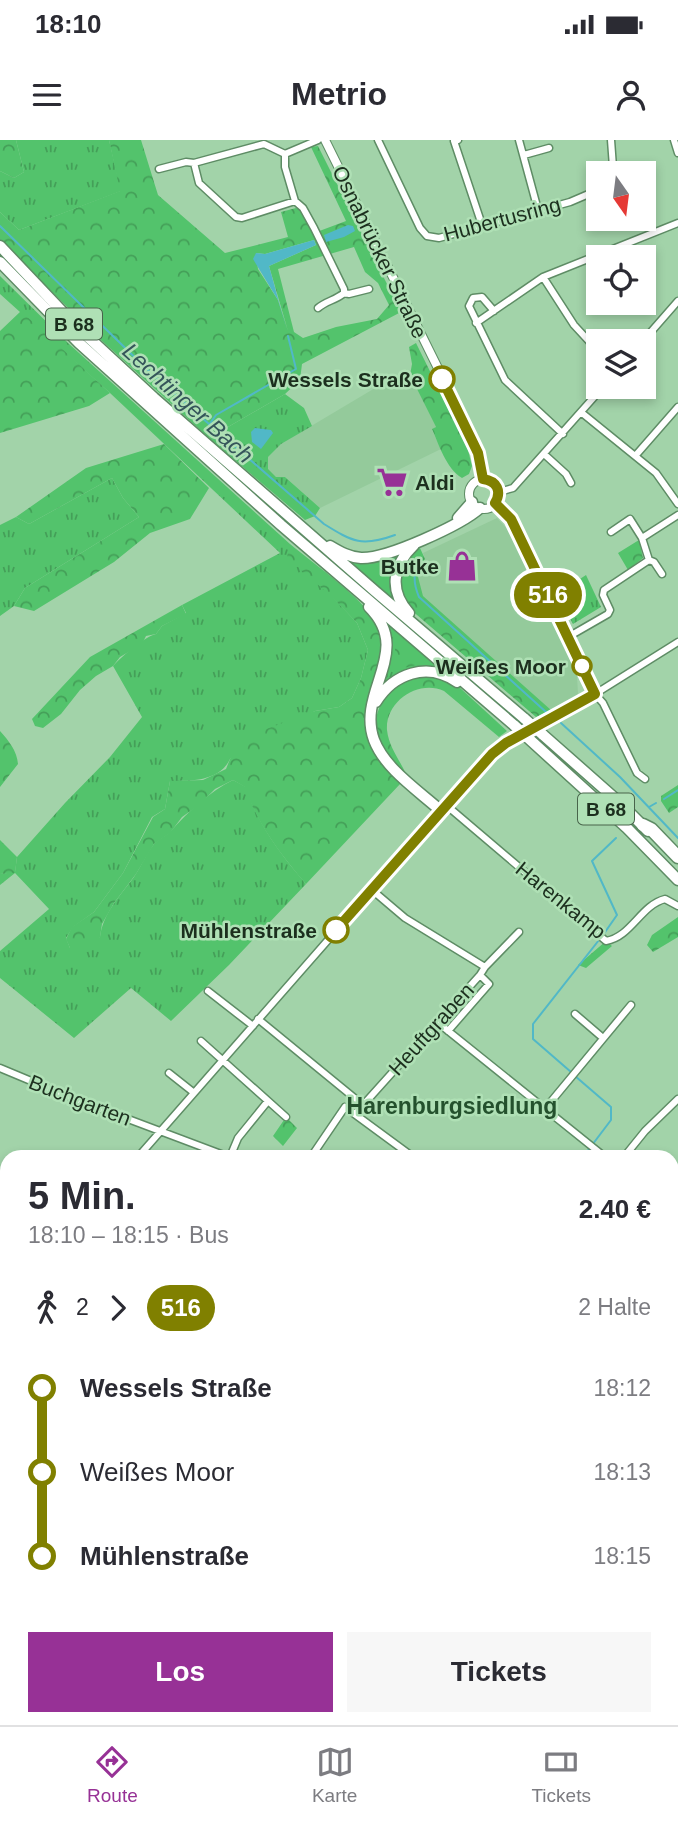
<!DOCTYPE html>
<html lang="de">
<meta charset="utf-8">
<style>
body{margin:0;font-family:Arial,sans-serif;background:#f7f7f7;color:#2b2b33;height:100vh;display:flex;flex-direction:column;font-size:26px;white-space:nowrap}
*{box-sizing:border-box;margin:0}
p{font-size:23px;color:#7c7c81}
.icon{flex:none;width:38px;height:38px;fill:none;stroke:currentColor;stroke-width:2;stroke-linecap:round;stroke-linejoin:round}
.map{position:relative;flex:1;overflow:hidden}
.drawer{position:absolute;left:0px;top:1010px;width:679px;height:576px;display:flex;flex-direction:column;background:#fff;border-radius:21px 21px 0 0;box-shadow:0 4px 10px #0003}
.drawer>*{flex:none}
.badge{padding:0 14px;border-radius:23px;font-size:24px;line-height:46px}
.needle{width:46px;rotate:166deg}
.buttons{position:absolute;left:586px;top:21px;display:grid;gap:14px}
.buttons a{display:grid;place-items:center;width:70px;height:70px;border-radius:0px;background:#fff;box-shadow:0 4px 10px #0003;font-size:35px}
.map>.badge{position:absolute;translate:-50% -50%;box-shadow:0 0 0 4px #fff}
.legs{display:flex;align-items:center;gap:10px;height:77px;padding:0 28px;font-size:23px}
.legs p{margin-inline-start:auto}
.summary{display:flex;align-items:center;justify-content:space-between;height:119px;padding:0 28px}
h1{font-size:38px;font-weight:800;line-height:52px}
.action{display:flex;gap:14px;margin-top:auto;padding:14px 28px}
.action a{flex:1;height:80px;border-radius:0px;background:#973196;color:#fff;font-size:28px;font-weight:800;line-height:80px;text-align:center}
.action a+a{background:#f7f7f7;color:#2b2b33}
ul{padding:0 28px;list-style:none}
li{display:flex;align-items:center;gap:24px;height:84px;font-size:26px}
li i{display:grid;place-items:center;width:10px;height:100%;margin:0 9px;background:currentColor}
li i::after{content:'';width:18px;height:18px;margin:-9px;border:5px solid;border-radius:50%;background:#fff}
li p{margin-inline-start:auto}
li:first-child i{background:linear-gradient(#0000 50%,currentColor 0)}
li:last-child i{background:linear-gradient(currentColor 50%,#0000 0)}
.status{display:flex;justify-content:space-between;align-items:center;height:49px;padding:0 35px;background:#fff;direction:ltr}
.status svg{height:19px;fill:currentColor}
header{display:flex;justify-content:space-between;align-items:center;height:91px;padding:0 28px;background:#fff;font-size:32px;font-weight:800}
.dock{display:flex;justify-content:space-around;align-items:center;height:98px;border-top:2px solid #e1e1e2;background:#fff;font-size:19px;color:#7c7c81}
.dock a{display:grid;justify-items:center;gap:4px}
.dock .current{color:#973196}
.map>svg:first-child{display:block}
</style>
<div class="status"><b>18:10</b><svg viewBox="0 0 49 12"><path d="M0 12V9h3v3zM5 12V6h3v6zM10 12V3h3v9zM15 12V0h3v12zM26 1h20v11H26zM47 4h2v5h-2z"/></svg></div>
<header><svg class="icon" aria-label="menu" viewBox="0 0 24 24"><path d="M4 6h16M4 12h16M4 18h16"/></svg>Metrio<svg class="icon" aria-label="person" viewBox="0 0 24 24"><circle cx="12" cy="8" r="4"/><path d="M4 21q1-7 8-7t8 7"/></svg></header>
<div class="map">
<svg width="678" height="1585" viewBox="0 0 678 1585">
<defs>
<pattern id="grass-tufts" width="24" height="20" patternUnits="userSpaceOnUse" patternTransform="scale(1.75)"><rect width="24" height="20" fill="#53c36c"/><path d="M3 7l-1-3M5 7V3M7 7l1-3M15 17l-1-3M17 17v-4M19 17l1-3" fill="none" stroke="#449f58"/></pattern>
<pattern id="forest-crowns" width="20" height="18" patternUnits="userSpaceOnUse" patternTransform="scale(1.75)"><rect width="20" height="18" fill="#53c36c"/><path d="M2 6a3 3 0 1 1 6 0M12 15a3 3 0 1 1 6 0" fill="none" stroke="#449f58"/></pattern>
</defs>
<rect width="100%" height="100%" fill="#a2d3a9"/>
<path fill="#94ca9b" d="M407,229L436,287L432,290L441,309L320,368L285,337H276L268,330V317L281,304Z
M497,378L510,392L548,468L577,536L578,554L573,559L551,570L422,456L419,447L417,433L425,419L423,413Z
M677,1479L678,1585H657L627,1579L672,1578V1496Z"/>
<path fill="url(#grass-tufts)" d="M16,0H109L121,51L19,90L0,72V31L14,38L24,32Z
M0,136L68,203L290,404V411L357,483L368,510L361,538L352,558L339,567L315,571L230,619C220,641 192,641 170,641L165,669L152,677L123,733L94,772L73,787L66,798L70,808L100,797C103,773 120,756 134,737C141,727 146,714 154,704C159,699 166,696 171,691C189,671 209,652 233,640L246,647C257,684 281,715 306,744L229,825L171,881L131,848L74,898L0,838V811L49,769L15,733L0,745V734L15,732L17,717L65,663L110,617L142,577L113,526C121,517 144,497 156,494L162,486L186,473L182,465L280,413L110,253L0,154Z
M285,254L304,268L312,286L281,304L268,317V329L276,337H285L320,368L315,376L305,380L209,298Z
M112,338L123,358L139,377L25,448L14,466L0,476V385L16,377L29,384Z
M401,412C388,429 390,444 396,463L345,420L364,423Z
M586,435L601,467L573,484L557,454Z
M383,479L443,530L401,533L381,547C389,520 395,506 383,479Z"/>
<path fill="url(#forest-crowns)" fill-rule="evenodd" d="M0,0H16L24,32L14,38L0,31Z
M109,0H141L158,55L225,113L288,97L281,72L296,68L301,70L314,93L346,81L311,7L318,6L401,172L302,224L300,240L285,254L209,298L101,200L0,101V72L19,90L120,51ZM314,100L316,105L269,126L288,191L278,160L258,129L256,113L265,114ZM354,107L365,132L378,143L389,165L377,179L336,187L303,198L294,192L278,129Z
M21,171L110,253L89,266L0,293V191Z
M416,203L467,306L472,326L469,334L462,338C446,328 439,305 432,289L436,287L410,235L412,224L409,207Z
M164,304L209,348L190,379L150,393L114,422L34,471L14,466L25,448L139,377L123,358L112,338L29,384L16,377L86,328Z
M639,400L643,418L628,430L618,413Z
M290,404C314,424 369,462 380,489C395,527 350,566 371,605C378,618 392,631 401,643L306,744C281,715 257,684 245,647L233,640L215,649L199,665L182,677L170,693L154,704L136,734L114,763L102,784L100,797L91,809L83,811L70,808L66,799L72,787L94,772L123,733L153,677L165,669L170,641L203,640L226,629L230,619L258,592L315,571L339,567L352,558L361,538L368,510L357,483L335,460L287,417Z
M420,408L425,419L417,433L423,456L551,570L536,577L410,469C395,446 396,424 420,408Z
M182,465L186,474L162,486L156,494L146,496L142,504L120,517L113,526L96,536L80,550L61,574L43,588L35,586L32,579L90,517Z
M399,499L421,519L416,525L395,530V505Z
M416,536L439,538L458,546L507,591L499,597L444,551C419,539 385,561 387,590C389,608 400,620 406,634C397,625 387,616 381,605C365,576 388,544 416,536Z
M0,591C9,601 17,611 18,624L0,647Z
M678,645V667L669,673L661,661V656Z
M0,700L17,717L15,733L0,734Z
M678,777V797L653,812L647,805L652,795Z
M606,801L612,806L586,828L578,825Z
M286,977L297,988L283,1006L273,996Z
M0,1291L7,1292V1340L0,1334Z
M7,1481V1510L0,1513V1486Z"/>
<path fill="#51b8c7" d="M348,85L353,86L355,91L344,97L326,102L324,95Z
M314,100L316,105L269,126L287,191L278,160L253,119L256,113L265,114Z
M255,288L271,290L273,293L261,309L252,302L251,292Z"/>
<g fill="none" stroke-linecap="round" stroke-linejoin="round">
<path stroke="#51b8c7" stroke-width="2" d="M0,86L155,237L324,384C353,402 362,407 395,395
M209,285L216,275L296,229L288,196
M420,419C413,432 413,443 419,457L546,572
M561,583L620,637L678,698
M664,659L678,650
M649,667L656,663
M603,795L617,775L592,721L616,698
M571,932L533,899V884L599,800
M575,936L611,967V980L583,1017
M0,1424L7,1422
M672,1575L678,1576
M177,1585L196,1578
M236,1585L255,1578"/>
<g stroke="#5e8c65" stroke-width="9">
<path id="minor" d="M378,0L420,88L427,96L439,98L570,62L598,50
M458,0L454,1L482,85
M519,0L538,70
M674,0L678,13
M285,14L264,4L194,23L199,43L236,77L242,78L295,61
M524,15L549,8
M159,29L186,22L194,23
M610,33L613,27L611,0
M543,137L574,185L598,211
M344,153L349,154L369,149
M318,168C326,161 336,160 344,153V149L314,88L303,68L295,61L285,27V14L318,0
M494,171L482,157L473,158L469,166L505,240L563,294
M476,183L543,137L678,83
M643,201L678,161
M582,273L656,333L678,364
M544,314L566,334L571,343
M636,315L678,267
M499,352L513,348L603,247
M611,392L630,379L642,398
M649,420L654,422L662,434
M568,497L608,474L610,470L603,455L604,450L649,420L642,398L678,375
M645,639L637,633L603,563L595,554L678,502
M446,665L606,801C631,797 641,765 665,759L678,766
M372,750L405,778L485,827
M208,851L253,886
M575,874L603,898
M258,879L363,965
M437,882L605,1017
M448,891L489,844L480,835
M201,901L286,977
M0,928L67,956L229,1017
M169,933L193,952
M345,967L413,1017
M544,970L631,865
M355,974L480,835L485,827L519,792
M138,1017L441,671
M230,1017L238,998L268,961
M311,1017L345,967
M624,1017L645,991L678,959
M0,1142L7,1137
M0,1441L7,1450
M104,1578L110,1585"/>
</g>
<g stroke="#5e8c65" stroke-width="10">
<path id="tertiary" d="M325,0L475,303L483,339
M469 354a15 15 0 1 1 30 0a15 15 0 1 1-30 0Z
M441,671L492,614L506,603L595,554L511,379L495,363"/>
</g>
<g stroke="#5e8c65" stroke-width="11">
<path id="secondary" d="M599,1578L624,1585
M203,1585L225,1578"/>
</g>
<g stroke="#5e8c65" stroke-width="13">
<path id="trunk" d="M0,106L74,184L154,258L376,452L525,579
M0,122L79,203L281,385L515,586
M458,378L472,362
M330,406C340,412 349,417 361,418C387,419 461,385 480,368
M369,467C414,512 356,551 374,600C385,629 419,651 441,671
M409,473C389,451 392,426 414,405
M376,562C393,534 427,521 457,542
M542,594L619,662L648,691
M527,597L627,688L678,740"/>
</g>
<g stroke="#5e8c65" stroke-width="15">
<path id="motorway" d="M643,685L651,689L678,717
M672,1284L678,1269
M672,1300L678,1287
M672,1334L678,1320
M672,1366L678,1353
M552,1585L554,1578
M567,1585L569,1578"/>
</g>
<use href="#minor" stroke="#fff" stroke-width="6"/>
<use href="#tertiary" stroke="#fff" stroke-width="8"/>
<use href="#secondary" stroke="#fff" stroke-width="9"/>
<use href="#trunk" stroke="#fff" stroke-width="10"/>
<use href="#motorway" stroke="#fff" stroke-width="12"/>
<g stroke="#5e8c65" stroke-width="13" stroke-linecap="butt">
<path id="trunk-bridge" d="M525,579L542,594
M515,586L527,597"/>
</g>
<use href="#trunk-bridge" stroke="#fff" stroke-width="10"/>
</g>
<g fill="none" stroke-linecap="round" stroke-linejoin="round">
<g stroke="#fff" stroke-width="16">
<path id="line-1" d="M336,790L492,614L506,603L595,554L511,379L495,363C502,351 497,341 483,339L478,313L442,239"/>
</g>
<use href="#line-1" stroke="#808000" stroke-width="10"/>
</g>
<defs>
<g id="supermarket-bare" transform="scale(2.415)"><path d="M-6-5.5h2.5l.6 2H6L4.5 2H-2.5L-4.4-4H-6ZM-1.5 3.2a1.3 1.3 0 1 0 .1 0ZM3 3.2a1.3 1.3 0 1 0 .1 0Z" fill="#973196" stroke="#afe0b5" stroke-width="2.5" paint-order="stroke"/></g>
<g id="shop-bare" transform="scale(2.415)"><path d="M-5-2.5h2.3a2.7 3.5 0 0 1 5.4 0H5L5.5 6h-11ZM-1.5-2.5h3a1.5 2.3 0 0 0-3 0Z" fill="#973196" stroke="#afe0b5" stroke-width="2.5" paint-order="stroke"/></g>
</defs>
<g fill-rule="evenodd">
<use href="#supermarket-bare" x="392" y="342"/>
<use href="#shop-bare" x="462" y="426"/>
</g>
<g fill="#fff" stroke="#808000" stroke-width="3.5">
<circle cx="442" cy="239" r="12"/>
<circle cx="582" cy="526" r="9"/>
<circle cx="336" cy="790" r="12"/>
</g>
<g text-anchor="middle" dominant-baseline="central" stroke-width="5" stroke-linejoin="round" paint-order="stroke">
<g fill="#afe0b5" stroke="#48644b" stroke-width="2">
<rect x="46" y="168.5" width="56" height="31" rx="5"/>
<rect x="578" y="653.5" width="56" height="31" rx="5"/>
</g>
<g font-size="19" font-weight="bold" fill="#1c2f1e">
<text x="74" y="184">B 68</text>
<text x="606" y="669">B 68</text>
</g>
<g font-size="21" fill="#1c2f1e" stroke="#afe0b5">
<text transform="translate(502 79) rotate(-15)">Hubertusring</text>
<text transform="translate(380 112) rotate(64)">Osnabrücker Straße</text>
<text transform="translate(561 760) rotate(39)">Harenkamp</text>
<text transform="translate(431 889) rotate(-48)">Heuftgraben</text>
<text transform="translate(80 960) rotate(21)">Buchgarten</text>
</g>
<g font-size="21" font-weight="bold" fill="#1c2f1e" stroke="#afe0b5" text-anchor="end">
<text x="423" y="239">Wessels Straße</text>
<text x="566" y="526">Weißes Moor</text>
<text x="317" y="790">Mühlenstraße</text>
</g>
<g font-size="21" font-weight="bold" fill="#1c2f1e" stroke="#afe0b5" text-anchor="start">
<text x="415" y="342">Aldi</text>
<text x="439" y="426" text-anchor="end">Butke</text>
</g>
<g font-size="23" font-style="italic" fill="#35555a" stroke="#afe0b5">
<text transform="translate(188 263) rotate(42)">Lechtinger Bach</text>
</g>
<g font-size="23" font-weight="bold" fill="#24512d" stroke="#afe0b5">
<text x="452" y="966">Harenburgsiedlung</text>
</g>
</g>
</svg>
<div class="buttons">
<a><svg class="needle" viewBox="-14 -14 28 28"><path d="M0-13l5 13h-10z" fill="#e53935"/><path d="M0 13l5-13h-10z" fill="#7c7c81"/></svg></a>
<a><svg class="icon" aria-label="locate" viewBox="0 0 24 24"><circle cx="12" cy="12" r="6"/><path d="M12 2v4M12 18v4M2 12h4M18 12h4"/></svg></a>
<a><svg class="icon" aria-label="layers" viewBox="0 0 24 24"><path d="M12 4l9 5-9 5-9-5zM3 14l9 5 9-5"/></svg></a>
</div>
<b class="badge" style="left:548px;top:455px;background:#808000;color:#fff">516</b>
<section class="drawer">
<div class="summary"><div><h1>5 Min.</h1><p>18:10 – 18:15 · Bus</p></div><b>2.40 €</b></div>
<div class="legs"><svg class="icon" aria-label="walk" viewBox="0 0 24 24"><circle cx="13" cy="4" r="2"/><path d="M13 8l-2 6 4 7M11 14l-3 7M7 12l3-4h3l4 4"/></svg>2<svg class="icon" aria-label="forward" viewBox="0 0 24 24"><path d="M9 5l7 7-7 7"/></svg><b class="badge" style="background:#808000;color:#fff">516</b><p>2 Halte</p></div>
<ul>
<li><i style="color:#808000"></i><b>Wessels Straße</b><p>18:12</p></li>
<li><i style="color:#808000"></i><span>Weißes Moor</span><p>18:13</p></li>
<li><i style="color:#808000"></i><b>Mühlenstraße</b><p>18:15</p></li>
</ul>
<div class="action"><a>Los</a><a>Tickets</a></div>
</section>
</div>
<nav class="dock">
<a class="current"><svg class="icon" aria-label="directions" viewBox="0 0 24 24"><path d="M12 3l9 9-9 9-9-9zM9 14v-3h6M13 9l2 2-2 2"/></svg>Route</a>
<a><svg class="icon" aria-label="map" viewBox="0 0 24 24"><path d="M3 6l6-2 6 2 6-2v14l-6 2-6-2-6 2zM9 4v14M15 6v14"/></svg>Karte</a>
<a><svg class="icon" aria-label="tickets" viewBox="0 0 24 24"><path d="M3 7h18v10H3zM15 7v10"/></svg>Tickets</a>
</nav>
